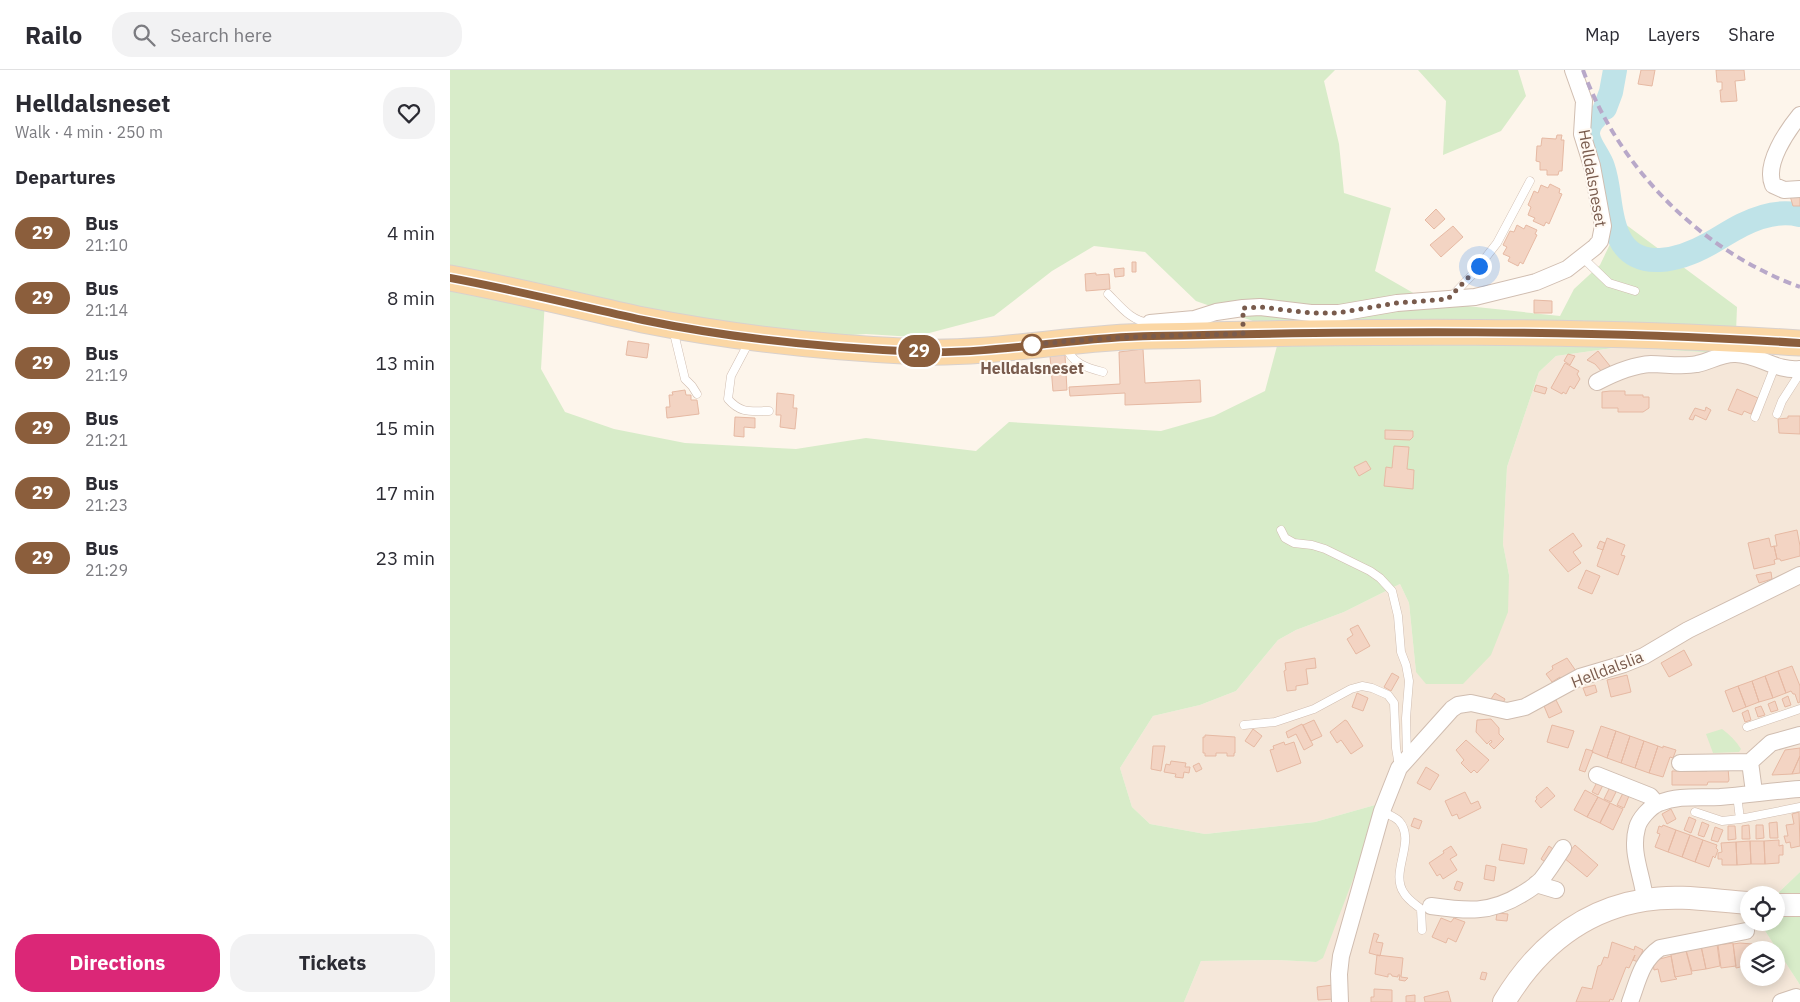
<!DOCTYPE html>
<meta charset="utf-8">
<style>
body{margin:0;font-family:"IBM Plex Sans",sans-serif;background:#f2f2f3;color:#2b2b33;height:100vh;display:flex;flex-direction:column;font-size:19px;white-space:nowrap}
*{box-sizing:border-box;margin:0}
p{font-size:16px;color:#7c7c81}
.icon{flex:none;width:28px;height:28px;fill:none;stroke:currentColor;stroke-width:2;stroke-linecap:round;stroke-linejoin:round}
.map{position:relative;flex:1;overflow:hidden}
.side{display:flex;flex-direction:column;background:#fff;width:450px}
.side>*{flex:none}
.badge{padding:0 10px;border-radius:16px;font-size:18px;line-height:32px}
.controls{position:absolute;left:1290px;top:816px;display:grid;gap:10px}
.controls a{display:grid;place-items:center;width:45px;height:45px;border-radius:50%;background:#fff;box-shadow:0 2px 12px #0003;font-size:25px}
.you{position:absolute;width:25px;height:25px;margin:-12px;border:4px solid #fff;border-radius:50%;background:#1a73e8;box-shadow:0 0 0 8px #1a73e833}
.map>.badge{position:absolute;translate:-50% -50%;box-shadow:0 0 0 2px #fff}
h2{padding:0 15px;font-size:19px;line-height:45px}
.round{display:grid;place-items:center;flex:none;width:52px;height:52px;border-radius:20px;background:#f2f2f3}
.overview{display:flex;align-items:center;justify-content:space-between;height:85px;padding:0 15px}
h1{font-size:24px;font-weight:700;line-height:38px}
.primary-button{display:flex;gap:10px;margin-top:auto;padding:10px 15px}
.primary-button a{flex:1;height:58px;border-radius:20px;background:#db2777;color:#fff;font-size:20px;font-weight:700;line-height:58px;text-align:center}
.primary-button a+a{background:#f2f2f3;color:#2b2b33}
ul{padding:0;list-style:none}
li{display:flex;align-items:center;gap:15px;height:65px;padding:0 15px}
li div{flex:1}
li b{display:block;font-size:19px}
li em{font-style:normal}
li .badge{min-width:55px;font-weight:700;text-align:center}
header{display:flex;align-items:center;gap:30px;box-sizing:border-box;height:70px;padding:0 25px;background:#fff;border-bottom:1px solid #e1e1e2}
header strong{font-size:24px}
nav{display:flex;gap:28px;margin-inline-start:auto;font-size:18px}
.search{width:350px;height:45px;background:#f2f2f3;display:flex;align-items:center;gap:12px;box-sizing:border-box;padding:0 18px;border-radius:20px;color:#7c7c81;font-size:19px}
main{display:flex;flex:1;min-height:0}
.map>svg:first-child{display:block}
</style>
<header>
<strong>Railo</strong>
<div class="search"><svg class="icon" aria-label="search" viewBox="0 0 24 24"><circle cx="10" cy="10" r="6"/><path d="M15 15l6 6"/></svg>Search here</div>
<nav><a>Map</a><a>Layers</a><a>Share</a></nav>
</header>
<main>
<section class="side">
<div class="overview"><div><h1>Helldalsneset</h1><p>Walk · 4 min · 250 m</p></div><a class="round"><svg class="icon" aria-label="heart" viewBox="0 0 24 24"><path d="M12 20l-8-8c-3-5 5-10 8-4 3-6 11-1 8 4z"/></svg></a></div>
<h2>Departures</h2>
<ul>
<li><span class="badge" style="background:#8b5e3c;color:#fff">29</span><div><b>Bus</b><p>21:10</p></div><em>4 min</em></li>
<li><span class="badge" style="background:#8b5e3c;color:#fff">29</span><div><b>Bus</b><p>21:14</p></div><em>8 min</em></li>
<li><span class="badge" style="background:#8b5e3c;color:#fff">29</span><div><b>Bus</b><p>21:19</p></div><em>13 min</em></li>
<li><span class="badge" style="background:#8b5e3c;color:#fff">29</span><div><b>Bus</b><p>21:21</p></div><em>15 min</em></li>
<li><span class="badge" style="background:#8b5e3c;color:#fff">29</span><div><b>Bus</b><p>21:23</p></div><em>17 min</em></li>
<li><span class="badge" style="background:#8b5e3c;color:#fff">29</span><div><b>Bus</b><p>21:29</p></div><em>23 min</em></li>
</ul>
<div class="primary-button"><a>Directions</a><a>Tickets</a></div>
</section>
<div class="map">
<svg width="1350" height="932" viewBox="0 0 1350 932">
<rect width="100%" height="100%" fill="#fdf5eb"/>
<path fill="#f5e7d9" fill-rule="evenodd" d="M1170,277L1252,282L1350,298V802L1326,825H1299V852L1310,853L1325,876L1350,915V932H734L751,891L827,890L866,892L925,735L865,752L755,764L700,754L682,737L670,698L703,646L750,635L786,621L828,570L846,560L894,542L950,514L959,533L966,602L1059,505L1053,474L1057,397L1089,302L1106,286ZM1299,880H1326V908H1299Z"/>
<path fill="#d8ecc9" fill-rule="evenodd" d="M0,0H885L874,11L889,74L894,123L941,138L925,201L979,232L1110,246L1124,219L1150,195L1171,151L1287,237L1285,287L1252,282L1170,277L1106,286L1089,302L1057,397L1053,474L1059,505L1058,542L1041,585L1013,614H976L966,602L959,533L950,514L894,542L846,560L828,570L786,621L750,635L703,646L670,698L682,737L700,754L755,764L865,752L925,735L923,757L873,888L866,892L827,890L751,891L734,932H0ZM644,176L695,182L746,231L831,261L815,321L764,346L711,361L559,352L526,381L416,368L346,379L235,373L164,359L115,342L91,299L95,230L343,269L416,264L464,267L544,246L602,201Z
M968,0H1068L1076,26L1051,61L993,85L996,31Z
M1272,659C1280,665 1286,671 1291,679L1289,682L1263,683L1256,664Z
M1350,802V915L1310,853L1326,852V825Z"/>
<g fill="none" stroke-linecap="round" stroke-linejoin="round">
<path stroke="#bfe3e8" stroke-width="24" d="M1155,38L1161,22L1165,0
M1146,47C1127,66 1147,79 1153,97C1161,120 1158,146 1169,167C1186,204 1232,189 1259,174C1270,168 1280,161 1292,155C1310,146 1330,140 1350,145"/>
</g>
<path fill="#f3d4c3" stroke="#e6b9a3" d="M1191,0H1205L1202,16L1188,14Z
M1266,0H1294L1295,10L1285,11L1287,31L1271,32L1270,20H1272V12H1267Z
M1107,65H1112L1111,70H1114L1112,101H1109L1108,105H1097V100H1090V92L1086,91L1087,76H1091L1092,68L1106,69Z
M1100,114L1110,119L1109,123L1112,124L1099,154L1096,152L1094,156L1083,151L1085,148L1078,145L1081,137L1078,135L1084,121L1088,123L1091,115L1098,118Z
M1350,122V136H1343L1340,126Z
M986,139L995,149L984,159L975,150Z
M1067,155L1074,159L1076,155L1087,160L1085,164L1087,165L1073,194L1070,192L1068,196L1058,191L1060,187L1053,184L1057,177L1053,175L1060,161L1064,162Z
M1003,156L1013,167L991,187L980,175Z
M682,192H686V202H682Z
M674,198V206L665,207L664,199Z
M646,203V205L659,204L660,219L636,221L635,204Z
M1084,230L1102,231V243H1084Z
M178,271L199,274L197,288L176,285Z
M693,279L695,313L750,310L751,332L675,335V323L620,326L619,317L670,314L669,282Z
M1148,281L1160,296L1152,302L1145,294L1137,290Z
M1118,284L1125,286L1120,295L1114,291Z
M615,285L617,320L603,321L600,286Z
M1115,293L1129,301L1127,304L1130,309L1124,319L1120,316L1116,324L1113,322L1112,324L1101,318Z
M1086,315L1097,318L1095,324L1084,321Z
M1287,319L1308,328L1301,344L1294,341L1292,345L1278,340Z
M235,320L236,325H241V330H247L249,344L217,348L216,337H220L219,325H223L222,322Z
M1160,321H1175V325H1193V327H1199V338L1193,342H1168V338H1152V322Z
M327,323L344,325L343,338H347L345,359L330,357L331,345H326Z
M1256,337L1261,340L1256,350L1245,345L1243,350L1239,349L1245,338L1255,341Z
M1338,346H1350V364L1329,363L1328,349L1338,348Z
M285,347L305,348V358L294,357V367L284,366Z
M935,360L963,361V367L960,370L935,369Z
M944,376L959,377L957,399L964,400L963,419L934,416L936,397L942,398Z
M916,391L921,399L909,406L904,397Z
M1347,460L1350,476V486L1331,491L1330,489H1327L1324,476H1327L1325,465Z
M1123,463L1132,476L1123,482L1131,493L1118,502L1099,480Z
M1157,468L1175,475L1171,485L1175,486L1168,505L1147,496Z
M1319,468L1321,477L1324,476L1327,489L1324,490L1325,494L1304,499L1298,473Z
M1150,471L1155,473L1153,480L1147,478Z
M1136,500L1150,506L1142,524L1128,518Z
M1321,502L1322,509L1309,513L1306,505Z
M908,555L920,576L906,584L897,569L903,565L900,559Z
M1234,580L1242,595L1219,607L1211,593Z
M865,588L866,598L856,599L858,614L846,616V620L837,621L834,601L836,600L835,593Z
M1117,588L1126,601L1112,610L1110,607L1102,612L1096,604L1103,599L1102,596Z
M1342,596L1350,616V632L1348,633L1345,624H1343L1341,621L1336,623L1328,601Z
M1328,601L1336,623L1323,628L1315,606Z
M942,603L949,607L941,621L934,617Z
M1177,605L1181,622L1161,627L1157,610Z
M1315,606L1323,628L1309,632L1302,611Z
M1302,611L1309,632L1296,637L1288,616Z
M1145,615L1147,622L1136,626L1133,618Z
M1288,616L1296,637L1283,642L1275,621Z
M907,623L918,628L913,641L902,637Z
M1045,623L1055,629L1052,635L1041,629Z
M1338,626L1341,635L1335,637L1332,629Z
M1106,630L1112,642L1099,648L1094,636Z
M1325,631L1328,640L1321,642L1318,634Z
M1311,636L1315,645L1308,647L1305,638Z
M1298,640L1301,650L1295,652L1292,643Z
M1041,649L1049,658V664L1054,669L1044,679L1039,674L1042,672L1041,670L1037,674L1026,662L1027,650Z
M864,650L872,666L861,671L853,655Z
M895,650L897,651L913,676L901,684L891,670L887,673L880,662Z
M852,654L863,675L854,680L846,664L838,668L836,662Z
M1102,655L1124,661L1118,678L1097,672Z
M1151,656L1166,661L1157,688L1142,682Z
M803,659L812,666L804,677L795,671Z
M1166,661L1180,666L1171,693L1157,688Z
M755,665L785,667V683H784V686H777V683H766V686H755V683H753V667H755Z
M1180,666L1194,671L1185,698L1171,693Z
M1016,670L1039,690L1027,703L1024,700L1021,703L1011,693L1014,690L1006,680Z
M1194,671L1208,676L1199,703L1185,698Z
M834,672L835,675L844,672L851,693L827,702L820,680L824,679L823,676Z
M703,676H715L711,701L701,699Z
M1208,676L1213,678V676L1226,680L1223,688L1220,687L1213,707L1199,703Z
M1350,678V686L1342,704L1322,705L1335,680Z
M1136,679L1143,681L1135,702L1129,700Z
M1350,686V703L1342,704Z
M721,691L736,693L735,697H740L739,703L734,702L733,708L725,707L726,704L714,702L716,694L720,695Z
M749,693L752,699L746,702L743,696Z
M976,697L989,705L980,720L967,713Z
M1257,698H1278L1279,710L1278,712H1258L1257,715H1222V701H1257Z
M1148,710L1154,713L1148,725L1142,722Z
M1097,717L1105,726L1091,738L1085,731L1087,729L1086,727Z
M1160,717L1167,720L1161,732L1154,729Z
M1135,720L1148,727L1137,747L1124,740Z
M1015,722L1021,734L1028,731L1031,738L1009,749L1007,744L1002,746L995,731Z
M1173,723L1179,726L1174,738L1167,735Z
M1148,727L1160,733L1150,753L1137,747Z
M1160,733L1173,739L1163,760L1150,753Z
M1221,739L1226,749L1217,754L1212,744Z
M1349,742L1350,776L1341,778L1340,772L1336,773L1334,766H1338L1336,755L1344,754L1342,744Z
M1239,747L1246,750L1241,763L1234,760Z
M964,748L972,751L969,759L961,756Z
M1252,752L1259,755L1254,767L1248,765Z
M1327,752L1328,768H1320L1319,753Z
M1213,755L1226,760L1218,782L1205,777L1210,764L1207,763L1209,756L1212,757Z
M1299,755L1300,769H1292V756Z
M1306,755H1313L1314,768L1306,769Z
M1278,756H1285L1286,769L1278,770Z
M1265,757L1273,760L1268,772L1261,770Z
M1226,760L1240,765L1232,787L1218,782Z
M1240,765L1253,770L1245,792L1232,787Z
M1253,770L1267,775L1266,778L1268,780L1265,788L1263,786L1259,797L1245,792Z
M1329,770V776L1333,775V785H1329V793L1315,794L1314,771Z
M1300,771L1301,794L1287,795L1286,772Z
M1300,771H1314L1315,794H1301Z
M1286,772L1287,795H1272V789H1268V783L1272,782L1271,773Z
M1052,774L1077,779L1074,794L1049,790Z
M1125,775L1148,795L1137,807L1114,788Z
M1001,776L1007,785L1000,789L1007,800L993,809L990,804L987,806L979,793L994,783L993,781Z
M1099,776L1106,781L1098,794L1091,789Z
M1036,795L1046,797L1044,811L1034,809Z
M1007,811L1013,813L1010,821L1004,819Z
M1047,843L1058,844L1057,851L1046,850Z
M991,848L1001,852L1004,848L1015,852L1006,872L998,868L996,873L982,867Z
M924,863L929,865L926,872L933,873L930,886L919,883Z
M1162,872L1184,880L1185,876L1193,880L1188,892L1183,890L1185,885L1179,898L1176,897L1163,930L1160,929L1159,932H1126L1132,917L1142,919L1148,896L1151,895L1154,887L1158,888Z
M1283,873L1286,896L1271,898L1268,875Z
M1290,873L1302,874L1304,880H1299V895L1286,898L1283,874Z
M1267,874L1270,896L1256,899L1251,876Z
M1251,876L1256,899L1242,901L1236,880Z
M1236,881L1242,904L1225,907L1221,885Z
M927,885L953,888L951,907L958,908L955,911L949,910L950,905H948V907L942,906L941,904H938V907L925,904Z
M1221,886L1225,907L1227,909L1211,912L1208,899L1204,900L1203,893L1207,892L1206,890Z
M1032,902L1037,903L1035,910L1030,909Z
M883,915L884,929L868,930L867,917Z
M924,919L942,920V932H921V927H924Z
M998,921L1001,932H975L974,927Z
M965,925V932H956V926Z"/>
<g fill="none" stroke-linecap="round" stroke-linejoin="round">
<g stroke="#d0bdb0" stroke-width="9">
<path id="service" d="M1133,188L1159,213L1185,221
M658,224C671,237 681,251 700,253
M1000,228L1022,205L1047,173L1080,111
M223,259L235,309L242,316L247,324
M299,272L281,306L278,329C291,344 301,341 319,341
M616,276C621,293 637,298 653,302
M1327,344L1332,331L1350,303
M1305,347L1325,296
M831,460L835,468L844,473L862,475L875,479L920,501L930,508L942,521L948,546L951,582L956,595L959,611L956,648L957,687
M794,655L825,652L864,639L901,619L912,616L922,618L938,625L944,633L946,678L949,696
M1297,657L1350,639
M932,741C937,744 945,747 949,751C967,771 939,802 954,823C958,830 965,834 971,839L972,860
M1245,742L1272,751L1290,749L1287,725
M1290,749L1350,737"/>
</g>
<g stroke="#d0bdb0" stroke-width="18">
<path id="minor" d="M1350,45C1337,61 1314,94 1323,115L1334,120L1350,119
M700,253L744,249L766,242L793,238L810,237L861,243H889L947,233L1025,227L1086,212L1117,199L1145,177L1150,171L1153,156L1142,96L1132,64L1134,31L1123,0
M1147,312C1164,303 1182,295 1201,294C1216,294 1232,297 1247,294C1259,292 1270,284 1284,284C1307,283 1326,302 1350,299
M1230,693L1300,692
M1147,705L1200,726L1207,734
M1304,722L1300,692L1321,673L1350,665
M1086,814L1106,820
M1195,830C1193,806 1180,783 1187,758C1189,749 1200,737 1209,733C1229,725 1249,728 1270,727C1296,725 1323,721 1350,719
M981,836C1016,841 1040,844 1072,824C1079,820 1085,816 1091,810C1099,800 1106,789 1113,778
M890,932L889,904L891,886L932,741L949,698L1002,639L1008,635L1021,633L1057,641L1075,637L1130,607L1174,594L1194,586L1238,560L1350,505
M1180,932C1188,911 1191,891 1210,878L1296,861
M1331,932L1346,927"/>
</g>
<g stroke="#d6bfb0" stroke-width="24">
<path id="secondary" d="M1326,835H1350
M1054,932C1086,879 1132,840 1195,830C1229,824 1265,831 1299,833"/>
</g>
<g stroke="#d9d1cd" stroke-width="27">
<path id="primary" d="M0,208C65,220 129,236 193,250C284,268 378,278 471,282C548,284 625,267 702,266C918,261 1134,259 1350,273"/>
</g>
<use href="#service" stroke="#fff" stroke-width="8"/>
<use href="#minor" stroke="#fff" stroke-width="16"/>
<use href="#secondary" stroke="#fff" stroke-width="22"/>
<use href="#primary" stroke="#fbd7a5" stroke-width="25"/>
<path stroke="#b8a8c9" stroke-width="4" stroke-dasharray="8 5" stroke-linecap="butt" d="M1133,0C1169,99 1251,181 1350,217"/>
</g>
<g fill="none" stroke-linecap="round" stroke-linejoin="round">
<g stroke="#fff" stroke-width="11">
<path id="line" d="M0,208C65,220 129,236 193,250C284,269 378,278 471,282C548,284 625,267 702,266C918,261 1134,259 1350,273"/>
</g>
<use href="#line" stroke="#8b5e3c" stroke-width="8"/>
<path stroke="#795b4d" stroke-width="5" stroke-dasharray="0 9" d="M582,275H580C651,267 721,265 793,264V238L810,237L861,243H888L947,233L998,229L1029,196"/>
</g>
<circle fill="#fff" stroke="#8b5e3c" stroke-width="2.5" cx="582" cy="275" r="10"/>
<g text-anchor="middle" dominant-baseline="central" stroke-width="4" stroke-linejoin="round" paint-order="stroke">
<g font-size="16" fill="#795b4d" stroke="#fff9f2">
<text transform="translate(1143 108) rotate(80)">Helldalsneset</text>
<text transform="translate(1157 599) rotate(-21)">Helldalslia</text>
</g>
<g font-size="16" font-weight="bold" fill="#795b4d" stroke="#fff9f2">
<text x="582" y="298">Helldalsneset</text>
</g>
</g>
</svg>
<div class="controls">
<a><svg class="icon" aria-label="locate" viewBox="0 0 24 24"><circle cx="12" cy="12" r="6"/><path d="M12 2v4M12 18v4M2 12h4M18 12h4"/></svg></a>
<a><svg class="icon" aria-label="layers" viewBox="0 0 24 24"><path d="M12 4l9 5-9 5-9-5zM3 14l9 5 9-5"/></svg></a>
</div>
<div class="you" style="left:1029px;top:196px"></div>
<b class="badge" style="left:469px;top:281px;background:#8b5e3c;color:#fff">29</b>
</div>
</main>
